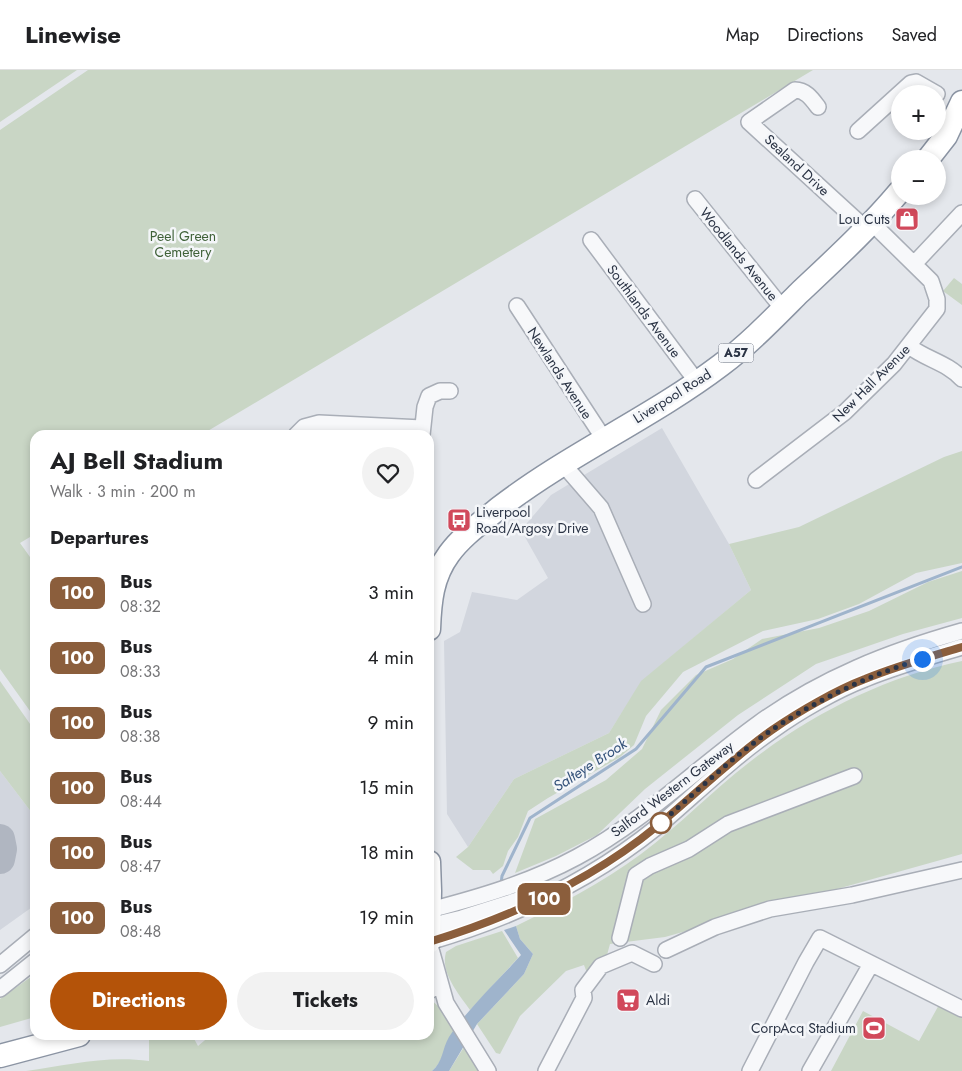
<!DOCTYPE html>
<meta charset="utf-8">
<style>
body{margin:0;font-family:Jost,sans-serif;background:#f2f2f2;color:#202124;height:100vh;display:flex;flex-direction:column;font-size:19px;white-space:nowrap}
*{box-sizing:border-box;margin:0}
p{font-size:16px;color:#757577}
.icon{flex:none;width:28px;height:28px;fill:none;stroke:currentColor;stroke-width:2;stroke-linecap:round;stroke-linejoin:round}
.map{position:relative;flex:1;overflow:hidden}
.side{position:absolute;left:30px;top:360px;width:404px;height:610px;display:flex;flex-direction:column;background:#fff;border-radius:15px;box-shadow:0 2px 8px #0003}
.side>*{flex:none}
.badge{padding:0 10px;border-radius:8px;font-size:18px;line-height:32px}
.controls{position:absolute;left:891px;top:15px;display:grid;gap:10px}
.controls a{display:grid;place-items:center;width:55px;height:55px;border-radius:50%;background:#fff;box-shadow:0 2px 8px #0003;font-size:25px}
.you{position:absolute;width:25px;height:25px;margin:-12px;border:4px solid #fff;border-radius:50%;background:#1a73e8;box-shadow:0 0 0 8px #1a73e833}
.map>.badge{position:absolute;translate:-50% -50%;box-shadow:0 0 0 2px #fff}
h2{padding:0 20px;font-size:19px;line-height:45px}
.round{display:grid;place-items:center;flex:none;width:52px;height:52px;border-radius:26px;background:#f2f2f2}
.headline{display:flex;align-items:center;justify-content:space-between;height:85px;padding:0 20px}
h1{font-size:24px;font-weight:700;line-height:38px}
.action{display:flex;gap:10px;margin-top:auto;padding:10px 20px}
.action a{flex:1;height:58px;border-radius:30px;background:#b45309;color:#fff;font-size:20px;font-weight:700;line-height:58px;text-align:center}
.action a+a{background:#f2f2f2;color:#202124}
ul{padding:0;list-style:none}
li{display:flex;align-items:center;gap:15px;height:65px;padding:0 20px}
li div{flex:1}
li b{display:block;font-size:19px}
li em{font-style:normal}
li .badge{min-width:55px;font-weight:700;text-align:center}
header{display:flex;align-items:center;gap:30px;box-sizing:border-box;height:70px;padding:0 25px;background:#fff;border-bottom:1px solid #e0e0e0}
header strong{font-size:24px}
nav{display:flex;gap:28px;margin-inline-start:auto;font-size:18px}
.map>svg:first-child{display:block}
</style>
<header>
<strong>Linewise</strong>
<nav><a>Map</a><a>Directions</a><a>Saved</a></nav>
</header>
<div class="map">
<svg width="962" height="1001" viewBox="0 0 962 1001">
<rect width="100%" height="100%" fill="#e4e7ec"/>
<path fill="#d2d6de" d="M662,358L729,474L751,520L642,611L609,663L514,709L468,777L447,744L444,571L460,562L472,522L517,530L548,508L521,460L551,425Z
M0,701L35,747V835L0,860Z"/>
<path fill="#c9d6c5" d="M0,0H77L0,52Z
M88,0H813L201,365H35V464L20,473L35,494V648L0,599V60Z
M954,208L962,214V235L943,221Z
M962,381V493L916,503L859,534L818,549L763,561L683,602L646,646L634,675L620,687L548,728L528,741L518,767L508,781L503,796L493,804L490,800H473L456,787L468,777L514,709L609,663L641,611L751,520L729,474L799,457L944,387Z
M962,501V548L903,564L816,594L738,645L645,719L597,765L556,786L515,803L535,749L606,710L642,679L661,640L696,605L733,589L762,569L819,558L869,541L928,512Z
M962,591V784L665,867L610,874L607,885L589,902L587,903L584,895L566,901L520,946L500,984L496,983L477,954L524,904L533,884L520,869L516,856C559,835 602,813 641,784C680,755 713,720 751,691C813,643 885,607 962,591Z
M0,611L35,661V747L0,701Z
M502,861L518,888L470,940C459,924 440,903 446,882L456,876Z
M35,904V947L0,957V929Z
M429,928L438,936L455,960C444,974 445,990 432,1001H26C67,995 108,985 149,991V969L151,965H192L198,976L211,965H429Z
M940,933L962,945V1001H831L863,941L919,971Z
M464,977L480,1001H449Z"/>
<path fill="#9fb4cc" d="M516,856L520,869L533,884L524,904L477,954L449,1001H432C443,992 442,979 449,967C469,937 497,912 521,885L504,860Z"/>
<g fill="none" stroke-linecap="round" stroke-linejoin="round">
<path stroke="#9fb4cc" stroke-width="3" d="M501,814L502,806L530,748L636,679L706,597L962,497"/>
<path stroke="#b0b6c1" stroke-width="30" d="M0,769L2,779L0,789"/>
<g stroke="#a9aeb7" stroke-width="18">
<path id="minor" d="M818,37C812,29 806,20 795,20L749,52L866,159
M858,61L911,13L916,12L937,24
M695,129L783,239
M591,170L697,312
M914,194L962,143
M517,236L604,369
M909,276C925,289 948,293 962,309
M296,365L304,357L319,353L422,358
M422,365L425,337L429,326L440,321H450
M563,394L601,438L643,534
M756,410L845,342L894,294L937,239V229L931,211L872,153
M430,840C480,827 531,812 577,787C644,751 698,697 759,653C822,608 888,582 962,561
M429,856L462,848L518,830L532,823
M620,868L636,805L650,796L689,779L728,754L854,706
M666,880L715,857L770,839L852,825L962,800
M0,895L35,866
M429,916L431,920
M0,919L35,891
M488,1001L446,933L429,872C512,848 590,811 657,757C695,725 731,689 773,660C798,642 836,620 865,609C897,596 929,587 962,577
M546,1001L584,928L583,920L601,896L632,883L654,894
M750,1001L806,892L820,868L962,939
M810,1001L871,894"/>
</g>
<g stroke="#8b94a3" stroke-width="25">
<path id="highway" d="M928,89L946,66L962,32
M429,559C430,532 432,507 449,484C462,466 482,452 499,438C569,384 651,348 721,295C749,274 774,248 799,223C834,190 869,158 900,121
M429,792L430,821L429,872
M0,986L79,965"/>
</g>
<use href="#minor" stroke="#f7f8fa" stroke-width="15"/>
<use href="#highway" stroke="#fff" stroke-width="22"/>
</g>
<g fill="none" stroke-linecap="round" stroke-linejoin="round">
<g stroke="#fff" stroke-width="11">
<path id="line" d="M429,872C511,847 589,812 656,757C695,725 731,689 772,660C798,642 836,620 865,609C897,596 929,587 962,577"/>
</g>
<use href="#line" stroke="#8b5e3c" stroke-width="8"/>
<path stroke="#2b3445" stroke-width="5" stroke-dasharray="0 9" d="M661,753L656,757C694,724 731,688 773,659C819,629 869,605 922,589"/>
</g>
<defs>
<g id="shop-square" transform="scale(1.25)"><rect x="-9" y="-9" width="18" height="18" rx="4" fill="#d1495b" stroke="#f4f6f9"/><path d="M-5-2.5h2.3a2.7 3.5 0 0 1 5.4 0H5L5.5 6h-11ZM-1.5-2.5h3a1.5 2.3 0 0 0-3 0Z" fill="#fff"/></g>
<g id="bus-square" transform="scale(1.25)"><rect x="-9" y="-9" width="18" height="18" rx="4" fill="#d1495b" stroke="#f4f6f9"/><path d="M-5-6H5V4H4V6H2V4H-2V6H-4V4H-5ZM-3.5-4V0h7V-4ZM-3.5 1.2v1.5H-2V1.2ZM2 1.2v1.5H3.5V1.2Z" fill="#fff"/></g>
<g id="supermarket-square" transform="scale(1.25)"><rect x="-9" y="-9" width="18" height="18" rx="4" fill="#d1495b" stroke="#f4f6f9"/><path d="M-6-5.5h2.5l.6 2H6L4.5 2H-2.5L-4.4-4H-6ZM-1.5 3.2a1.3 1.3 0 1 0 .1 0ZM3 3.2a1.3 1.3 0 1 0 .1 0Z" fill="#fff"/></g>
<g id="stadium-square" transform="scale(1.25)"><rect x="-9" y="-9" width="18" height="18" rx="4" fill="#d1495b" stroke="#f4f6f9"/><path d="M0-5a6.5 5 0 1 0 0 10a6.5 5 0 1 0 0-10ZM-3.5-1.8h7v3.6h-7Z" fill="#fff"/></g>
</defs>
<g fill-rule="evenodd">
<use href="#shop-square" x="907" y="149"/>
<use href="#bus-square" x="459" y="450"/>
<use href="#supermarket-square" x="628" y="930"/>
<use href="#stadium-square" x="874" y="958"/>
</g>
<circle fill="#fff" stroke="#8b5e3c" stroke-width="2.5" cx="661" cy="753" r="10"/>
<g text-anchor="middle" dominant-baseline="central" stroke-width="5" stroke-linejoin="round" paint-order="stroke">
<rect fill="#f4f6f9" stroke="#676e7b" stroke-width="1" x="718.5" y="273.5" width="35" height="19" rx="4"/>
<g font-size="12" font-weight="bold" fill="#2b3445">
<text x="736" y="283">A57</text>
</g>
<g font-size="14" fill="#2b3445" stroke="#f4f6f9">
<text transform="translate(797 95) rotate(43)">Sealand Drive</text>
<text transform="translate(739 184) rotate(51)">Woodlands Avenue</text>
<text transform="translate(644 241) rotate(53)">Southlands Avenue</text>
<text transform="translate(560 303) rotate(57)">Newlands Avenue</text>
<text transform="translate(871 313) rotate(-45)">New Hall Avenue</text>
<text transform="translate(672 326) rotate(-32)">Liverpool Road</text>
<text transform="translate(672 719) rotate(-37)">Salford Western Gateway</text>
</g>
<g font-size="14" fill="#2b3445" stroke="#f4f6f9" text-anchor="end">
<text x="890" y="149">Lou Cuts</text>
<text x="476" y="442" text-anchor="start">Liverpool<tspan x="476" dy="16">Road/Argosy Drive</tspan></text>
<text x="646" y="930" text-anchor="start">Aldi</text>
<text x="856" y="958">CorpAcq Stadium</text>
</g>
<g font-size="14" fill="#3f6138" stroke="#f4f6f9">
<text x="183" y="166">Peel Green<tspan x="183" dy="16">Cemetery</tspan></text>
</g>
<g font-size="15" font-style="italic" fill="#34527a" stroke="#f4f6f9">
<text transform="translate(590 695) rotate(-33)">Salteye Brook</text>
</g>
</g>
</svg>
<div class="controls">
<a>+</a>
<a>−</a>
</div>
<div class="you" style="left:922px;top:589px"></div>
<b class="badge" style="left:544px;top:829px;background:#8b5e3c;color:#fff">100</b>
<section class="side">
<div class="headline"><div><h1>AJ Bell Stadium</h1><p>Walk · 3 min · 200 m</p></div><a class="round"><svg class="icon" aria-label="heart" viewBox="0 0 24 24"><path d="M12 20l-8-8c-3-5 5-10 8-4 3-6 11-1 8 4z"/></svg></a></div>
<h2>Departures</h2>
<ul>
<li><span class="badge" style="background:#8b5e3c;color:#fff">100</span><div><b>Bus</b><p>08:32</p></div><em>3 min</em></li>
<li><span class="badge" style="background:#8b5e3c;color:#fff">100</span><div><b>Bus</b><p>08:33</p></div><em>4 min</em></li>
<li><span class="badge" style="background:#8b5e3c;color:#fff">100</span><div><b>Bus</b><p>08:38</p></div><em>9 min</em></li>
<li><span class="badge" style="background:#8b5e3c;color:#fff">100</span><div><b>Bus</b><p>08:44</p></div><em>15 min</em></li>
<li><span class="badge" style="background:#8b5e3c;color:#fff">100</span><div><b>Bus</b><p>08:47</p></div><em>18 min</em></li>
<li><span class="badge" style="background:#8b5e3c;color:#fff">100</span><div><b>Bus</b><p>08:48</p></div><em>19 min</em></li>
</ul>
<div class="action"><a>Directions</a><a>Tickets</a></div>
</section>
</div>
